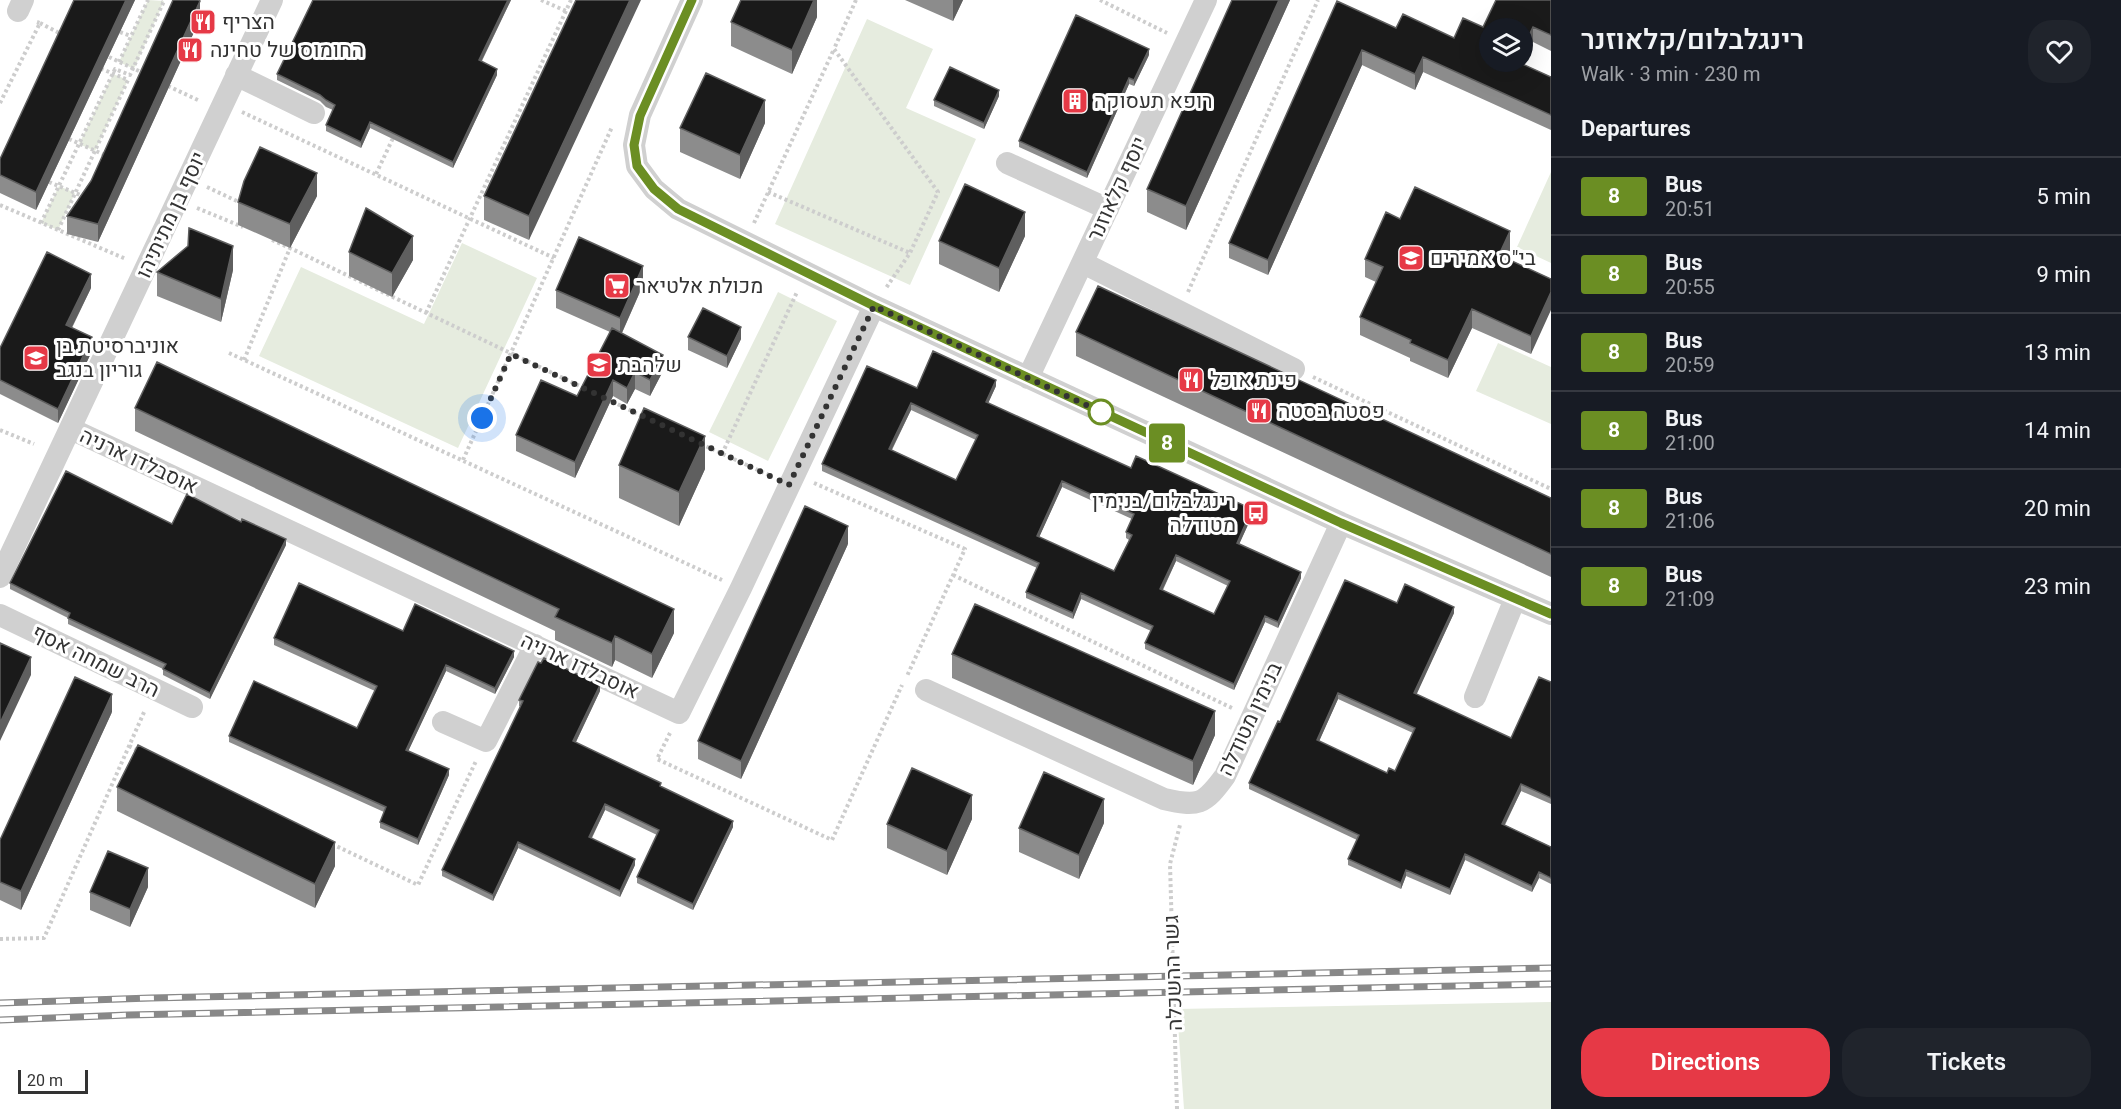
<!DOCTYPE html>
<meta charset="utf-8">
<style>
body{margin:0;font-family:Roboto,Heebo,sans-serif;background:#20242c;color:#f1f3f6;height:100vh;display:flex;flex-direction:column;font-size:22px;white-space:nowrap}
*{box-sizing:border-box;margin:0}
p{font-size:20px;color:#9ea1a6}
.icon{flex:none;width:33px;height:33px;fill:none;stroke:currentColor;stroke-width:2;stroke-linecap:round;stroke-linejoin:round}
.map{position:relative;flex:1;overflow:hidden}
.side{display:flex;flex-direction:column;background:#171b24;width:570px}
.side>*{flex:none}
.badge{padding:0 12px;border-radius:4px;font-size:21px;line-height:39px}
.fabs{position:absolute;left:1479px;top:18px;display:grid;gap:12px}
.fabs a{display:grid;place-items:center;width:54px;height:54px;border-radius:50%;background:#171b24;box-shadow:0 6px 24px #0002;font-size:30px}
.scale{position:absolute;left:18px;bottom:15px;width:70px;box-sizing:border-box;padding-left:6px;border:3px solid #333;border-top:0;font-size:16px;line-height:21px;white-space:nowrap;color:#333;-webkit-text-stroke:4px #fff;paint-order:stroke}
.you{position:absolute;width:30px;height:30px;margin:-15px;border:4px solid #fff;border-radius:50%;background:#1a73e8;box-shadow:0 0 0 9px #1a73e833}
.map>.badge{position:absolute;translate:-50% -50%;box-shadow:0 0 0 3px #fff}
h2{padding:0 30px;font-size:22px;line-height:54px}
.round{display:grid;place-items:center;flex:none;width:63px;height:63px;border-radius:24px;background:#20242c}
.overview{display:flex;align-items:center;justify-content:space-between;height:102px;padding:0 30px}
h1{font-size:28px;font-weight:600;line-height:45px}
.primary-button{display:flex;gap:12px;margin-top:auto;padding:12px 30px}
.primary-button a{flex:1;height:69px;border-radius:24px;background:#e63946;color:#fff;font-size:24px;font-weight:600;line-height:69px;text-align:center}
.primary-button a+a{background:#20242c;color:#f1f3f6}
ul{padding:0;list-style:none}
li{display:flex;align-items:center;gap:18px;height:78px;padding:0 30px;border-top:2px solid #363941}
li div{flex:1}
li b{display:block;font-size:22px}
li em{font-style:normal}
li .badge{min-width:66px;font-weight:700;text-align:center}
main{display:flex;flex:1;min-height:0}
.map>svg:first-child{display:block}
</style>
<main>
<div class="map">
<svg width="1551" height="1109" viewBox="0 0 1551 1109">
<rect width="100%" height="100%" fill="#fff"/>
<path fill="#e6ecdf" d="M148,0L164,1L134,69L119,62Z
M867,19L933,49L906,108L976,139L910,285L775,224Z
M113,74L128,80L95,151L79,144Z
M1551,172V263L1517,247Z
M59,186L75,193L58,230L41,223Z
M462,243L537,278L458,448L259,356L301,267L424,324Z
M778,292L837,321L768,461L709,432Z
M1498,343L1551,367V424L1476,391Z
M1551,1002V1109H1184L1177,1009Z"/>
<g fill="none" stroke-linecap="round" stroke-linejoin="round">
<path stroke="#cdcdcd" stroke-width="4" stroke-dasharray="3 3" stroke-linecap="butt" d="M541,0L566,11
M856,0L834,49L938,192L910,253L886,288
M1100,0L1167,33
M40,23L63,35
M120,32L131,36
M109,57L143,73
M119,62L148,0
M168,86L200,101
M0,103L40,23L37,22
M242,112L554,258
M69,139L107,156
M376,174L394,136
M49,182L85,197
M207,187L241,203
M768,192L910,253
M0,205L126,259
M197,208L243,227
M41,223L115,69L130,75L164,1L162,0
M754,223L834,49
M58,230L128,80L102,69
M272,240L290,248
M1188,292L1318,0
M426,313L571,0
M229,353L722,580
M244,360L290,248L586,389
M1313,377L1551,489
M607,399L646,418
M0,430L34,444
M701,444L771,476
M722,454L797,292
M463,460L612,127
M814,483L965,549L907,676
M953,575L1232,708
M670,733L657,759L832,840L902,685
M129,746L139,751
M332,844L418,885L476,761
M0,939L44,938L145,710
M1177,1109L1170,864L1180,825"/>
<path stroke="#d0d0d0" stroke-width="22" d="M692,0L640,115L634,145L637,166L654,189L678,209L874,306L1341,523L1551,614
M18,11L23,0
M236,75L314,113
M1007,163L1108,209
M1083,263L1294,369
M1028,378L1206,0
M71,429L679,713L741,588L874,306
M0,577L272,0
M0,615L192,707
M926,690L1164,799C1198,807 1204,805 1225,776L1341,523
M1475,697L1515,599
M443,722L486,741L535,645"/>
<g stroke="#888" stroke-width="7">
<path id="rail" d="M0,1003L151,998L1551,968
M0,1020L128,1015L1551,984"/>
</g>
<use href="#rail" stroke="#fff" stroke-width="4.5" stroke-dasharray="14" stroke-linecap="butt"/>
</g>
<path fill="#8c8c8c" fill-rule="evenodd" d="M74,0H135L36,210L0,193V159Z
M313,0H511L482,61L497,75L453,168L370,128L361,148L326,131V125L333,110L326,107L320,101L277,80V74Z
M576,0L529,240L484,220V196Z
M817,0V17L792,74L731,46V22Z
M905,0H963L953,21Z
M1232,0H1290L1186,230L1147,212V189Z
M1551,0V51L1533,42L1523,64L1551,77V130L1423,72L1415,90L1362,65L1268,275L1229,258V243L1337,1L1396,28L1454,38Z
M200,19L98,242L67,234V216Z
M1149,55L1134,86L1129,84L1087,178L1019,147V141Z
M999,96L984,129L934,106V100Z
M765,123L740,179L680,152V128Z
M317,196L290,248L238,225V202Z
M1400,219L1510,250L1506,258L1551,279L1531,354L1472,328L1448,378L1410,361V358L1360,335V317L1376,282L1365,277V259Z
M1025,236L999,292L939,264V241Z
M349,252L413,260L392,297L349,276Z
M233,270L221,322L157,296V272Z
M643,285L622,333L663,371L650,396L635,389L627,404L613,396L575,478L516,451V435L577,396L610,332L556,308V290Z
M91,288L72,328L92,351L58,423L0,394V348Z
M1076,332L1551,498V577L1076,356Z
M688,337L741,339L727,368L688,350Z
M996,386L988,403L1131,468L1252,516L1239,544L1301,578L1278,628L1265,622L1234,690L1145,649V643L1151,631L1081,599L1073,619L1026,598V592L1037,568L822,471V464L917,388ZM911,410L976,440L956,480L892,450ZM1062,487L1132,519L1126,532V538L1129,540L1114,571L1039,537ZM1176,561L1228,586L1214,614L1163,590Z
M135,408L674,633L652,678L615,660L612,667L555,640V631L135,431Z
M619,465L705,469L679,526L619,498Z
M172,524L286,545L210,699L163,675V669L68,624V618L10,589V583Z
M848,544L741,779L698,759V741Z
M1397,603L1454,613L1416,694L1511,738L1551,682V804L1521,791L1505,825L1551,847V884L1539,878L1532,892L1465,860L1450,895L1406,876L1401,889L1348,865V859L1357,840L1249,789V783L1280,722ZM1338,699L1413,733L1395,771L1387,773L1319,741Z
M403,631L514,657L495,694L446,671L408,751L449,775L418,845L380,828V822L384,812L229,742V736L357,728L375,691L274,645V638Z
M952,654L1215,735L1193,785L952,678Z
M600,691L576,742L661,787L733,827L693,910L637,883V877L657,835L605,810L592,838L635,865L620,897L518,848L493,901L442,876V870L521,707L519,706V700Z
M112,712L21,910L0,900V840Z
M117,787L335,866L315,908L117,811Z
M972,819L947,875L887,848V824Z
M1104,823L1079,879L1019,852V828Z
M148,887L130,927L90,910V892Z"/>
<path fill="#5f5f5f" d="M126,0H135L36,210V192Z
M508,0H511L479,66V60Z
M630,0H641L529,240V216Z
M814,0H817V17L792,74V50Z
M953,0H963L953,21Z
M1279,0H1290L1186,230V206Z
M200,1V19L98,242V224Z
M1533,27V42L1517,77V62H1522V50Z
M1149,49V55L1134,86V80Z
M1362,50V65L1268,275V260Z
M1423,57V72L1415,90V74Z
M497,69V75L453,168V162Z
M1129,78V84L1087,178V172Z
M999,90V96L984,129V123Z
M765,100V123L740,179V155Z
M370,122V128L361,148V142Z
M317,173V196L290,248V224Z
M1025,212V236L999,292V268Z
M1510,231V250L1499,274V255Z
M413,236V260L392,297V273Z
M233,246V270L221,322V299Z
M643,266V285L620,337V318Z
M91,274V288L66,339V325Z
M1551,292V310L1531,354V336Z
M1472,309V328L1448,378V360Z
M741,327V339L727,368V356Z
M92,337V351L58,423V409Z
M663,355V371L650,396V380Z
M635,372V389L627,404V388Z
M613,380V396L575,478V462Z
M996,380V386L986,408V402Z
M911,403V410L889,455V449Z
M705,436V469L679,526V492Z
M1062,481V487L1037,542V536Z
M1252,509V516L1237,549V543Z
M848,526V544L741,779V761Z
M286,539V545L210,699V693Z
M1176,555V561L1160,595V589Z
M1301,572V578L1278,628V622Z
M1081,593V599L1073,619V613Z
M1454,607V613L1414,700V693Z
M674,609V633L652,678V654Z
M1265,616V622L1234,690V684Z
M615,636V660L612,667V643Z
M514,651V657L495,694V688Z
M31,657V675L0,741V723Z
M446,665V671L406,756V750Z
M600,685V691L573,748V741Z
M1338,693V699L1317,746V740Z
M112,694V712L21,910V891Z
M1215,711V735L1193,785V761Z
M449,769V775L418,845V839Z
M1521,784V791L1502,830V824Z
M972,795V819L947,875V851Z
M1104,799V823L1079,879V855Z
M605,804V810L589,843V837Z
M733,821V827L693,910V904Z
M335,842V866L315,908V884Z
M518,842V848L493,901V895Z
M1465,854V860L1450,895V889Z
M635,859V865L620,897V891Z
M148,868V887L130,927V909Z
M1406,870V876L1401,889V883Z
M1539,872V878L1532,892V886Z"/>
<path fill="#1a1a1a" stroke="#5f5f5f" stroke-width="1.5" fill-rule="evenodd" d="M74,0H126L36,192L0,175V159Z
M173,0H198L200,1L98,224L67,216L91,181Z
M313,0H508L479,60L497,69L453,162L370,122L361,142L326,125L335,105L326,100L320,95L277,74Z
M576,0H630L529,216L484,196Z
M741,0H814L792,50L731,22Z
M1232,0H1279L1186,206L1147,189Z
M1496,0H1551V35L1533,27L1522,50V28H1490V62H1518L1551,77V115L1423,57L1415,74L1362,50L1268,260L1229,243L1337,1L1396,28L1403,14L1454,38L1463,18L1483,27Z
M1076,15L1149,49L1134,80L1129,78L1087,172L1019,141Z
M950,67L999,90L984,123L934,100Z
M706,73L765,100L740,155L680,128Z
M260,147L317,173L290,224L238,202L244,181Z
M965,184L1025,212L999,268L939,241Z
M1415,187L1510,231L1499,255L1551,279V292L1531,336L1472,309L1448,360L1410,343L1411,340L1360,317L1383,267L1365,259L1386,212L1400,219Z
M366,208L413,236L392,273L349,252Z
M189,228L233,246L221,299L157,272L188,246Z
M579,237L643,266L620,318L556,290Z
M47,252L91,274L66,325L92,337L58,409L0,380V348Z
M1098,286L1551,498V554L1076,332Z
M703,308L741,327L727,356L688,337Z
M612,328L663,355L650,380L635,372L627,388L613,380L575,462L516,435L541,380L577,396Z
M933,351L996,380L986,402L1131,468L1136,456L1252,509L1237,543L1301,572L1278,622L1265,616L1234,684L1145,643L1153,626L1081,593L1073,613L1026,592L1039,563L822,464L867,366L917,388ZM911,403L978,435L956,480L889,449ZM1062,481L1134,514L1126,532L1132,535L1114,571L1037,536ZM1176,555L1230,581L1214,614L1160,589Z
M157,362L674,609L652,654L615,636L612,643L555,617L559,609L135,408Z
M644,408L705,436L679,492L619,465Z
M66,471L172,524L187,494L241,522L242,519L286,539L210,693L163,669L166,664L68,618L70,613L10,583Z
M805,506L848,526L741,761L698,741Z
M1345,580L1397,603L1405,584L1454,607L1414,693L1511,738L1539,677L1551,682V798L1521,784L1502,824L1551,847V878L1539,872L1532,886L1465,854L1450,889L1406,870L1401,883L1348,859L1359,835L1249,783L1278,721L1280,722ZM1338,693L1415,728L1395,771L1389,768L1387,773L1317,740Z
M299,583L403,631L415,604L514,651L495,688L446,665L406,750L449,769L418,839L380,822L386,807L229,736L254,681L357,728L377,686L274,638Z
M975,604L1215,711L1193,761L952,654Z
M0,643L31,657L0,723Z
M544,658L600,685L573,741L661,783L660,786L733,821L693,904L637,877L659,830L605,804L589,837L635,859L620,891L518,842L493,895L442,870L523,701L519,700L538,662L541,663Z
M75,677L112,694L21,891L0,882V840Z
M138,745L335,842L315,884L117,787Z
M912,768L972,795L947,851L887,824Z
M1044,772L1104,799L1079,855L1019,828Z
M108,851L148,868L130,909L90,892Z"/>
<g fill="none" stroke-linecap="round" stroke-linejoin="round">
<g stroke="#fff" stroke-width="14">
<path id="line" d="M692,0L640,116L634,145L637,166L654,189L678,209L874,306L1341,523L1551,614"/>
</g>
<use href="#line" stroke="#6b8e23" stroke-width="9"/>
<path stroke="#333" stroke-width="6" stroke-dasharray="0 10.8" d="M482,418L511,354L789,485L874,306L1101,412"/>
</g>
<defs>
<g id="restaurant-square" transform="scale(1.35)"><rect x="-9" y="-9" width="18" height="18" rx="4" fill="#e63946" stroke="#fff"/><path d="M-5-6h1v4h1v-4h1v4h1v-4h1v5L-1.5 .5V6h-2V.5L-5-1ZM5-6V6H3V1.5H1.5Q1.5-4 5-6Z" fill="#fff"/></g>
<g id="building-square" transform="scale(1.35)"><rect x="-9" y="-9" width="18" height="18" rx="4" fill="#e63946" stroke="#fff"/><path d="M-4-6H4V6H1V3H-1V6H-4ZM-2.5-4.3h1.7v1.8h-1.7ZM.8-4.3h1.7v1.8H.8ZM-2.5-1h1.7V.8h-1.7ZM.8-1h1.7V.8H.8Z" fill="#fff"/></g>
<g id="school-square" transform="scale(1.35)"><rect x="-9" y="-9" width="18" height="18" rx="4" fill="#e63946" stroke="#fff"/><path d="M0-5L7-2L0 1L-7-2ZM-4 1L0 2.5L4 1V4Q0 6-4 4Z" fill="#fff"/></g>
<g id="supermarket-square" transform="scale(1.35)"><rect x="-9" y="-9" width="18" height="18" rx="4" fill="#e63946" stroke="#fff"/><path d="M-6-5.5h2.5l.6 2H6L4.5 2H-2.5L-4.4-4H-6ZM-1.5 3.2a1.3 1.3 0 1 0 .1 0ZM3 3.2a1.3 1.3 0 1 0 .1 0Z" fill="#fff"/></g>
<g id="university-square" transform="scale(1.35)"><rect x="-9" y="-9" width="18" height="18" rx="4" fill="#e63946" stroke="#fff"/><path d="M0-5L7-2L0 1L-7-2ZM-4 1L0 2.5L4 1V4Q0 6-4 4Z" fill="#fff"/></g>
<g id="bus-square" transform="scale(1.35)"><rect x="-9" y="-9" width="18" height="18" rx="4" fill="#e63946" stroke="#fff"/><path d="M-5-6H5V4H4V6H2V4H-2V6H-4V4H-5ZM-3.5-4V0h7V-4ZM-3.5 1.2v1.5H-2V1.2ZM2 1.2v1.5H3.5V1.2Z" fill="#fff"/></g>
</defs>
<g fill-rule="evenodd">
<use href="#restaurant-square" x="203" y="22"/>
<use href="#restaurant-square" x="190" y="50"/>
<use href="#building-square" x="1075" y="101"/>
<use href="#school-square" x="1411" y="258"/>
<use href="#supermarket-square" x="617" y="286"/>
<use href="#university-square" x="36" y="358"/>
<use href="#school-square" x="599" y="365"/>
<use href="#restaurant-square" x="1191" y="380"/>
<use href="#restaurant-square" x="1259" y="411"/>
<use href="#bus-square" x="1256" y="513"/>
</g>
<circle fill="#fff" stroke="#6b8e23" stroke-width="3" cx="1101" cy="412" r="12"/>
<g text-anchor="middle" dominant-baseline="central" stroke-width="6" stroke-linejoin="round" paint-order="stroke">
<g font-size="21" fill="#333" stroke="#fff" text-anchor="start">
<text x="222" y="22">הצריף</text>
<text x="210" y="50">החומוס של טחינה</text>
<text x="1094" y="101">רופא תעסוקה</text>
<text x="1430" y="258">בי"ס אמירים</text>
<text x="636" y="286">מכולת אלטיאר</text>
<text x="56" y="346">אוניברסיטת בן<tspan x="56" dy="24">גוריון בנגב</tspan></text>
<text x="618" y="365">שלהבת</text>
<text x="1210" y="380">פינת אוכל</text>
<text x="1278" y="411">פסטה בסטה</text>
<text x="1236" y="501" text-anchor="end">רינגלבלום/בנימין<tspan x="1236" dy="24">מטודלה</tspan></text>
</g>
<g font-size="21" fill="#333" stroke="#fff">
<text transform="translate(1117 189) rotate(-65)">יוסף קלאוזנר</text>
<text transform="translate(171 215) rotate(-65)">יוסף בן מתיתיהו</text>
<text transform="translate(139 461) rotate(25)">אוסבלדו ארניה</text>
<text transform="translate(96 661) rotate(26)">הרב שמחה אסף</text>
<text transform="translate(580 666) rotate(25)">אוסבלדו ארניה</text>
<text transform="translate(1250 719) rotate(-65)">בנימין מטודלה</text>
<text transform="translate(1173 973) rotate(-92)">גשר ההשכלה</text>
</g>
</g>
</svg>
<div class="fabs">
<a><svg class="icon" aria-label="layers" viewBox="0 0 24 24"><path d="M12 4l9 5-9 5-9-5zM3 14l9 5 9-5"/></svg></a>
</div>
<div class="scale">20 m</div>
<div class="you" style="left:482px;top:418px"></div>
<b class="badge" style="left:1167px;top:443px;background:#6b8e23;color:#fff">8</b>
</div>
<section class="side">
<div class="overview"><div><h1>רינגלבלום/קלאוזנר</h1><p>Walk · 3 min · 230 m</p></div><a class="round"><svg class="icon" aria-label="heart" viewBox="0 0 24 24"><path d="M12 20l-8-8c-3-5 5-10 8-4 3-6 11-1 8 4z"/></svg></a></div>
<h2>Departures</h2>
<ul>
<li><span class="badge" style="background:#6b8e23;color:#fff">8</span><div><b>Bus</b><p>20:51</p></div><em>5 min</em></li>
<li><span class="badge" style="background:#6b8e23;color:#fff">8</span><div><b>Bus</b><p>20:55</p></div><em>9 min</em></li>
<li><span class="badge" style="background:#6b8e23;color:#fff">8</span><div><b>Bus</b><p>20:59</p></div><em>13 min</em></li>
<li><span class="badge" style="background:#6b8e23;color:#fff">8</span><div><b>Bus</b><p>21:00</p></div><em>14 min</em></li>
<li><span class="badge" style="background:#6b8e23;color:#fff">8</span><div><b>Bus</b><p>21:06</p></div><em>20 min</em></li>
<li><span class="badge" style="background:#6b8e23;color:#fff">8</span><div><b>Bus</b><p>21:09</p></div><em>23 min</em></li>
</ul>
<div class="primary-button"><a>Directions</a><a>Tickets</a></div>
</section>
</main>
